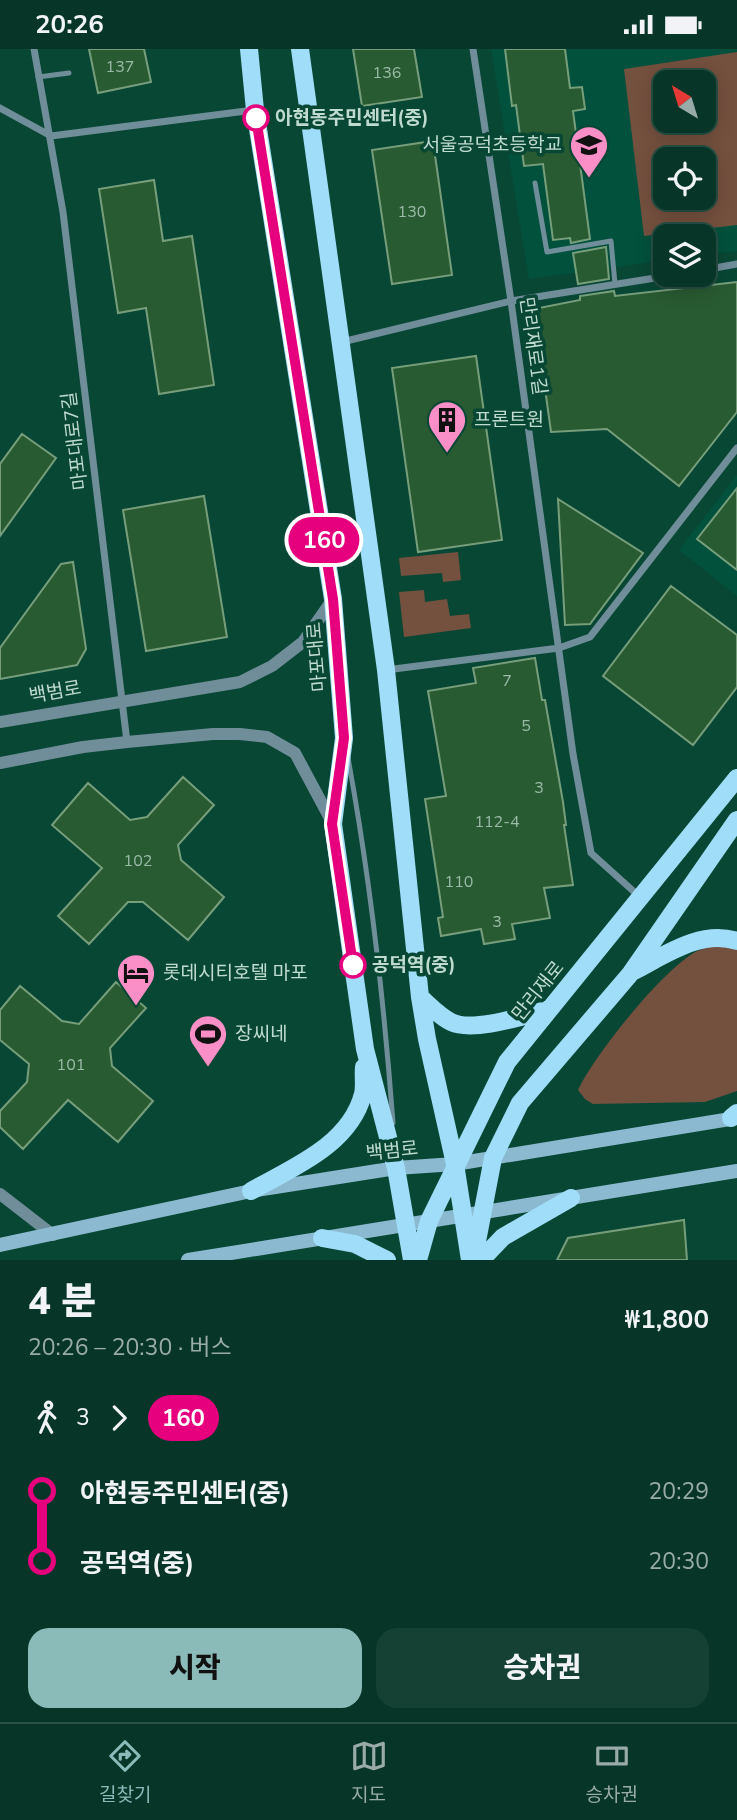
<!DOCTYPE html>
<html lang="ko">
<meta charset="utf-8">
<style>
body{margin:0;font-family:"Nunito Sans","Noto Sans KR",sans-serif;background:#154034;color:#f1f3f6;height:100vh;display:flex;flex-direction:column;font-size:26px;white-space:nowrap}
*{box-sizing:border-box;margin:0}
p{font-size:23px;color:#98aba8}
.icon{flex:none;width:38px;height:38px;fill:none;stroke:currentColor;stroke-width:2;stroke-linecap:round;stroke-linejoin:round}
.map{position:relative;height:1211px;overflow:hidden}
.panel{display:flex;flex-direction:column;background:#073528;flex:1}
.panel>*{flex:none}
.badge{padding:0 14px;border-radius:23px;font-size:24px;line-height:46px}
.needle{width:46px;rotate:322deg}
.buttons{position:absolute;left:653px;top:21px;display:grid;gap:14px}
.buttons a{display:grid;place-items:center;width:63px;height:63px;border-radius:14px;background:#073528;box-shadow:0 4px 18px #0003,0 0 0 2px #285045;font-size:35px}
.map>.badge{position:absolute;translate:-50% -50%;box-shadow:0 0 0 4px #fff}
.legs{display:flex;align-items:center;gap:10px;height:77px;padding:0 28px;font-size:23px}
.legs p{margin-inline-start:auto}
.head{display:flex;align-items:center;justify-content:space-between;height:119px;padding:0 28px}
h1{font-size:38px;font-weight:800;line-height:52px}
.action{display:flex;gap:14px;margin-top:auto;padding:14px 28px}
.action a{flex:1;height:80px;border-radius:21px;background:#8bbbb9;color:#111;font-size:28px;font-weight:800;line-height:80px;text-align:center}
.action a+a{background:#154034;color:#f1f3f6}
ul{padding:0 28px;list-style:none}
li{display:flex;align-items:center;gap:24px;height:70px;font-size:26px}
li i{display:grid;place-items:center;width:10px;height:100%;margin:0 9px;background:currentColor}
li i::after{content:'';width:18px;height:18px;margin:-9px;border:5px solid;border-radius:50%;background:#073528}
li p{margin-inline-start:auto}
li:first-child i{background:linear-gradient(#0000 50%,currentColor 0)}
li:last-child i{background:linear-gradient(currentColor 50%,#0000 0)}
.status{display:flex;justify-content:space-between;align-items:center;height:49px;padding:0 35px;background:#073528;direction:ltr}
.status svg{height:19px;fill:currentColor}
.menu{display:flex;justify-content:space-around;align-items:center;height:98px;border-top:2px solid #285045;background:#073528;font-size:19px;color:#98aba8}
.menu a{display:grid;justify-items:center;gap:4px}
.menu .current{color:#8bbbb9}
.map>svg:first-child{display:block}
</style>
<div class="status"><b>20:26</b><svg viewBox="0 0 49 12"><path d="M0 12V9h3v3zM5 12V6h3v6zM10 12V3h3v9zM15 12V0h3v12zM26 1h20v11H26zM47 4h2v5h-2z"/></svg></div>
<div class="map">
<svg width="737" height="1211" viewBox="0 0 737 1211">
<rect width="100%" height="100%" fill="#094735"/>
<path fill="#02513c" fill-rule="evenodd" d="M491,0H737V202L704,206V187H665V211L529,230ZM665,33H704V72H665ZM665,110H704V149H665Z
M737,426V547L679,501Z"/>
<path fill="#74503e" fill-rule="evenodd" d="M737,3V176L644,187L624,20ZM704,33V72H665V33ZM704,110V149H665V110Z
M458,503L461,531L443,533L442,524L401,527L399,509Z
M424,541L425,553L447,550L450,567L469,565L471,579L404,588L399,543Z
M718,896L737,898V1042L705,1053L593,1055L585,1050L578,1041C596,1004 658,927 692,905C699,900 709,898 718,896Z"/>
<path fill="#295b32" stroke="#769e7b" stroke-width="2" d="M89,0H144L151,33L98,44Z
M353,0H414L422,48L362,57Z
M505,0H565L570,39L582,38L585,60L573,62L590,190L571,194L570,189L553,191L543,115L524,117L516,56L512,57Z
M433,92L452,226L392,235L372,101Z
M154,131L163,192L192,187L214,336L159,345L146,259L118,264L99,140Z
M606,198L609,230L578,235L573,204Z
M737,233V363L679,437L607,380L551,383L534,260L580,251V247L614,242L615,247Z
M476,307L502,491L418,503L392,319Z
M22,385L56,409L0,487V415Z
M737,439V521L697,490Z
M204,447L227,588L146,602L123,461Z
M558,450L643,504L590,575L565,576Z
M73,513L86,600L77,616L0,630V599L61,515Z
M671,537L737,586V638L693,696L603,627Z
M535,609L542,651H545L563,753L566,776H564L573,836L544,839L550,869L512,875L515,890L484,895L481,880L441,887L438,869L443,868L425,750L446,747L428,642L476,634L473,619Z
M183,728L214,756L178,796L181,811L224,848L188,891L143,853H128L89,895L58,867L102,819L52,776L88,734L130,771L147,768Z
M116,933L146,959L110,999L112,1017L153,1052L118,1093L68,1051L23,1100L0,1078V1062L27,1033L29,1015L0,991V961L20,937L62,972L79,975Z
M684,1171L687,1211H557L568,1189Z"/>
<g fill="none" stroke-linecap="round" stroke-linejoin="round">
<path stroke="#708d9a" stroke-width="5" d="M38,28L69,24
M535,134L547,203L611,192L615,235
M348,709C370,829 384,952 393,1074"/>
<path stroke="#708d9a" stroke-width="7" d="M34,0L63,163L127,693
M473,0L511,252L573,705L591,804L641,849
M0,59L51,87L254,61
M704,221L737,215
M342,293L511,252L674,226
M386,621L559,599L590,588L737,399"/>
<path stroke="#708d9a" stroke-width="12" d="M0,673L240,633L272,617L303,593L333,550
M0,714L83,698L127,693L213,685H240L267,688L295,704L333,775
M0,1145L53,1186"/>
<path stroke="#8bbad0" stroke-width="14" d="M0,1196L251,1142L396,1119L455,1115L737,1069
M188,1211L737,1122"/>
<path stroke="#9fddf8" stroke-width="18" d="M249,0L255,61L333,550L344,689L333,775L365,1000L396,1119L412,1211
M300,0L386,621L420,948L427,990L455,1115L470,1211
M634,922C665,906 701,880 737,892
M420,948C430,957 439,967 451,973C473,984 526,966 550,960
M731,1069L737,1064
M251,1142C292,1119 350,1096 363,1045C365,1037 363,1026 364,1018
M322,1189L355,1195L387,1211
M474,1208L493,1109L520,1054L631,924L737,771
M418,1211L429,1172L507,1013L737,729
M481,1211L503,1188L571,1149"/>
</g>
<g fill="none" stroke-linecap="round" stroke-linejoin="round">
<g stroke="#fff" stroke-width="16">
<path id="line-1" d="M256,69L333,550L344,689L332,775L353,916"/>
</g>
<use href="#line-1" stroke="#e6007e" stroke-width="10"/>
</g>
<defs>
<g id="school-pin" transform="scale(2.0125)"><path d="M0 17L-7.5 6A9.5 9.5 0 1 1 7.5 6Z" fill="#fa8fc8" stroke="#094735"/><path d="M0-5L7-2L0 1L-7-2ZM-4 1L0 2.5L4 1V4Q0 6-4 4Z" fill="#111"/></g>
<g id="building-pin" transform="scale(2.0125)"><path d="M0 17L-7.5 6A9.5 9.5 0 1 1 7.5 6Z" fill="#fa8fc8" stroke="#094735"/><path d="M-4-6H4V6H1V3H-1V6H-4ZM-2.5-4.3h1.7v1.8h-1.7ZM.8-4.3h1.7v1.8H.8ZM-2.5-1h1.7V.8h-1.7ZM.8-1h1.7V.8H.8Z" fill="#111"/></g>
<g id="hotel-pin" transform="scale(2.0125)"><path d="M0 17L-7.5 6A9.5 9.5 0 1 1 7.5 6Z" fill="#fa8fc8" stroke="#094735"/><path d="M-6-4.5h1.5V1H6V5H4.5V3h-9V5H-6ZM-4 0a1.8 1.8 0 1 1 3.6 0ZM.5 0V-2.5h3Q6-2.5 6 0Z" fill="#111"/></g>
<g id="stadium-pin" transform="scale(2.0125)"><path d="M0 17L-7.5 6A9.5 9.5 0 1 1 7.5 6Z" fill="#fa8fc8" stroke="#094735"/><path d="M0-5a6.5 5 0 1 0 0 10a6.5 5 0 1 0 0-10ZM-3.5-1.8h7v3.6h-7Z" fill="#111"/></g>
</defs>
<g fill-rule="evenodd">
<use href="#school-pin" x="589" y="96"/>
<use href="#building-pin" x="447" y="371"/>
<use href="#hotel-pin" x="136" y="924"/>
<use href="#stadium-pin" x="208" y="985"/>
</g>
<g fill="#fff" stroke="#e6007e" stroke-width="3.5">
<circle cx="256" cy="69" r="12"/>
<circle cx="353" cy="916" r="12"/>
</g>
<g text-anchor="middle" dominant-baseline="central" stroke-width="7" stroke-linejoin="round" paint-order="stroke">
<g font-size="16" fill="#9abba8">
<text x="120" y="18">137</text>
<text x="387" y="24">136</text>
<text x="412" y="163">130</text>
<text x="507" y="632">7</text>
<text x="526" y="677">5</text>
<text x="539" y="739">3</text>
<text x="497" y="773">112-4</text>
<text x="138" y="812">102</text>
<text x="459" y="833">110</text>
<text x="497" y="873">3</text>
<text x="71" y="1016">101</text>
</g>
<g font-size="19" font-weight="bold" fill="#bfdbcf" stroke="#094735" text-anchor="start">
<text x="275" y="69">아현동주민센터(중)</text>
<text x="372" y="916">공덕역(중)</text>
</g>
<g font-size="19" fill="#bfdbcf" stroke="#094735" text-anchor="start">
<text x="562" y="96" text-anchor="end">서울공덕초등학교</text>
<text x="474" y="371">프론트원</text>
<text x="163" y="924">롯데시티호텔 마포</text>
<text x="235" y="985">장씨네</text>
</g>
<g font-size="19" fill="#bfdbcf" stroke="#094735">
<text transform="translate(533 297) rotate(82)">만리재로1길</text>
<text transform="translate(75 392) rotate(-97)">마포대로7길</text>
<text transform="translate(317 608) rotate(-95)">마포대로</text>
<text transform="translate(55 643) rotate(-10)">백범로</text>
<text transform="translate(538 942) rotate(-51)">만리재로</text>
<text transform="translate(392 1102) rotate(-6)">백범로</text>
</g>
</g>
</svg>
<div class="buttons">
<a><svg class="needle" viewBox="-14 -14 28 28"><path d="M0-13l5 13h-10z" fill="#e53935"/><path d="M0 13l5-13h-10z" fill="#98aba8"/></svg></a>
<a><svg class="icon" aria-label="locate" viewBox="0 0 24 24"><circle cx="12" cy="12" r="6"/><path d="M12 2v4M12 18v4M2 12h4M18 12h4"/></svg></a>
<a><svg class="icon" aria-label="layers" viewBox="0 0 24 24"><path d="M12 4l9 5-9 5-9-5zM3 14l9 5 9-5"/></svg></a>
</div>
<b class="badge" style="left:324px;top:491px;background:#e6007e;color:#fff">160</b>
</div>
<section class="panel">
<div class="head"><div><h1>4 분</h1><p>20:26 – 20:30 · 버스</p></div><b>₩1,800</b></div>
<div class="legs"><svg class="icon" aria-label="walk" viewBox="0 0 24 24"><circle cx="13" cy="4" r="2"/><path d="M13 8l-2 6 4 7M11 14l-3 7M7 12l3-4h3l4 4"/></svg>3<svg class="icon" aria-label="forward" viewBox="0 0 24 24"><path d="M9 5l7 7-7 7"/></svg><b class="badge" style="background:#e6007e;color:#fff">160</b></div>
<ul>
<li><i style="color:#e6007e"></i><b>아현동주민센터(중)</b><p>20:29</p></li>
<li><i style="color:#e6007e"></i><b>공덕역(중)</b><p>20:30</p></li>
</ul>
<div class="action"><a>시작</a><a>승차권</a></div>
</section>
<nav class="menu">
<a class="current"><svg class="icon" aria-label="directions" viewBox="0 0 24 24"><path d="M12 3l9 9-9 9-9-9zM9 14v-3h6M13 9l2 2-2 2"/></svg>길찾기</a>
<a><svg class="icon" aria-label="map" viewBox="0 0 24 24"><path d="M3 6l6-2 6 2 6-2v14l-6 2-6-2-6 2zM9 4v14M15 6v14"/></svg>지도</a>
<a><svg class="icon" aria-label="tickets" viewBox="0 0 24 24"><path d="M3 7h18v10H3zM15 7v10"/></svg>승차권</a>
</nav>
